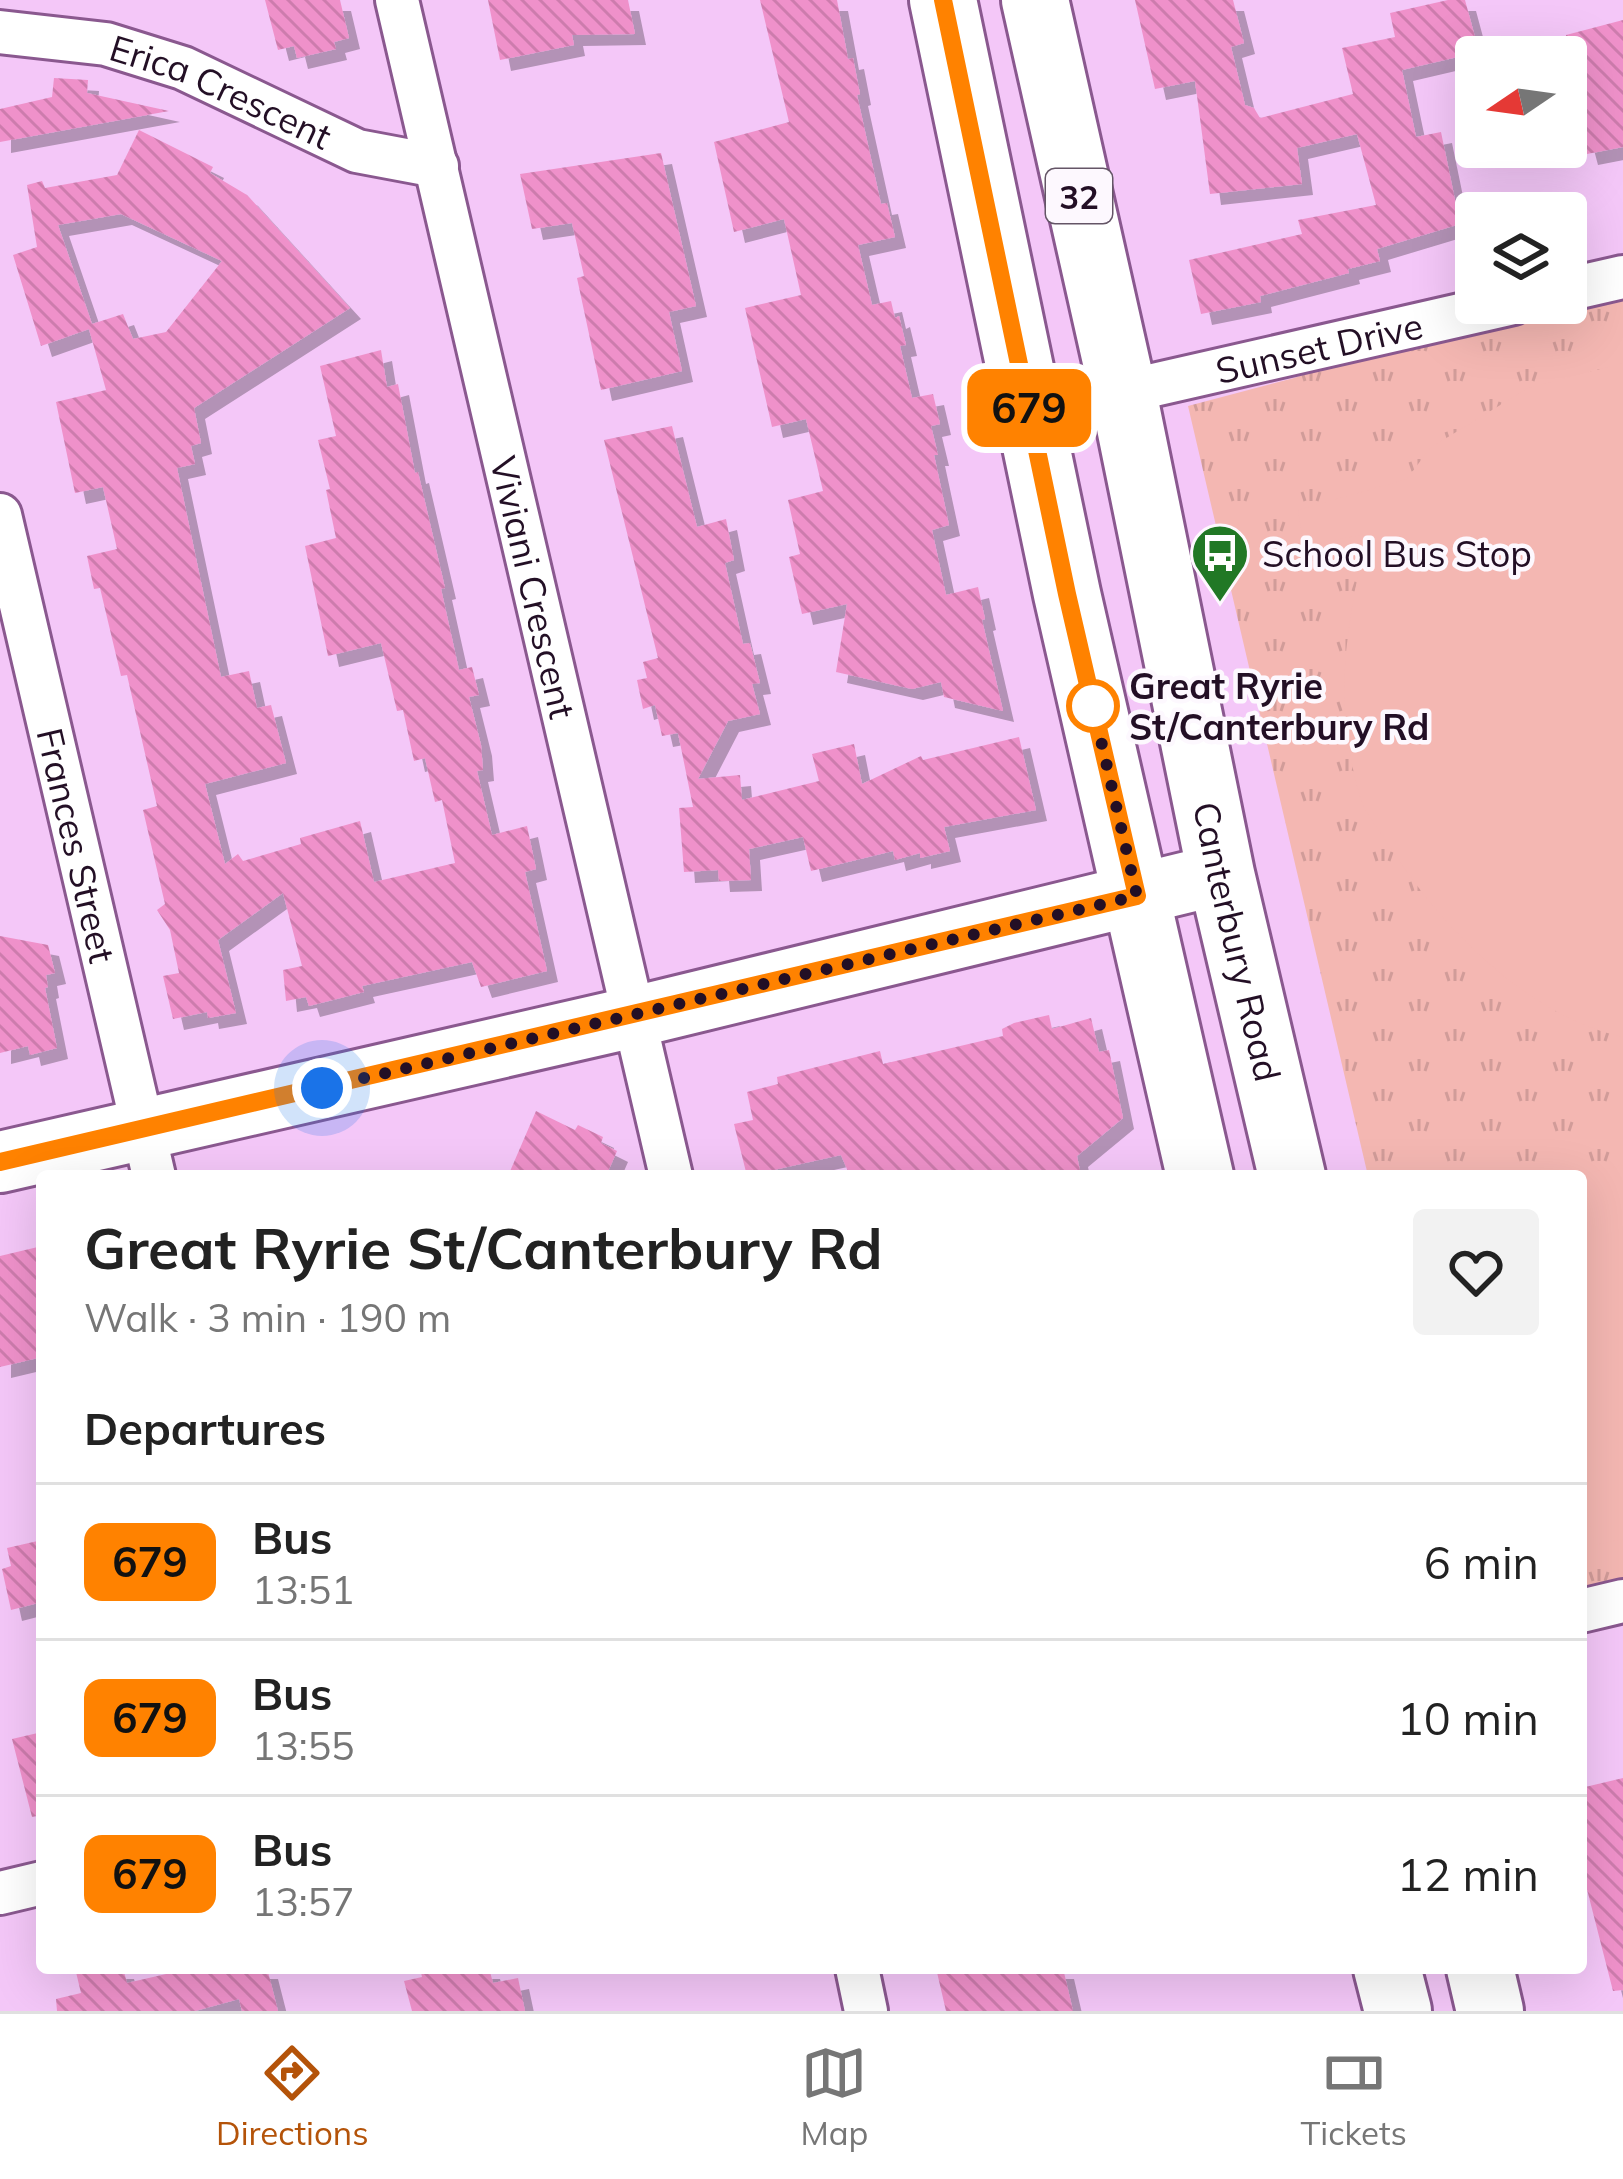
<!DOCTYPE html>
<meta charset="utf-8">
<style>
body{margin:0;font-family:Mulish,sans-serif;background:#f2f2f2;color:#222;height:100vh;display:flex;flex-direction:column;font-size:45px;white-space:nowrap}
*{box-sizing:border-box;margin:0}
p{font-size:39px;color:#767676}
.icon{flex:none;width:66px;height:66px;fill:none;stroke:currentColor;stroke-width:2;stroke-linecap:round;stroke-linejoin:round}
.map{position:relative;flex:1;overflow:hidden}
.sheet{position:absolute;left:36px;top:1170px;width:1551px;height:804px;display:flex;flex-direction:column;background:#fff;border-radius:12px;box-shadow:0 12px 48px #0002}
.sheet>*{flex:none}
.badge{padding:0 24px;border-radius:18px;font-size:42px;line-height:78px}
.needle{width:78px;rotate:257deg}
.tools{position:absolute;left:1455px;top:36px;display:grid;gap:24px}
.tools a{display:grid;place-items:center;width:132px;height:132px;border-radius:12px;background:#fff;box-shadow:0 12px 48px #0002;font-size:60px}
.you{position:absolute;width:60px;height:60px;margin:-30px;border:9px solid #fff;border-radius:50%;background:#1a73e8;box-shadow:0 0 0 18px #1a73e833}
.map>.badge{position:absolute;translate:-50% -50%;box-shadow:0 0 0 6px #fff}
h2{padding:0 48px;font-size:45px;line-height:108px}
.round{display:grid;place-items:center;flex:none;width:126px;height:126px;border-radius:12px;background:#f2f2f2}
.headline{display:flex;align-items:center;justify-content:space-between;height:204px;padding:0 48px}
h1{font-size:57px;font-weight:700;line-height:90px}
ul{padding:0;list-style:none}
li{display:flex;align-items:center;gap:36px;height:156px;padding:0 48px;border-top:3px solid #e0e0e0}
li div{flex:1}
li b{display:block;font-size:45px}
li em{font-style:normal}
li .badge{min-width:132px;font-weight:700;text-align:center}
.dock{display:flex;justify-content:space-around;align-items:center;height:168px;border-top:3px solid #e0e0e0;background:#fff;font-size:33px;color:#767676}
.dock a{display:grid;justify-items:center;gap:6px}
.dock .on{color:#b45309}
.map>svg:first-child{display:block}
</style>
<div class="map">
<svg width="1623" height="2011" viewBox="0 0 1623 2011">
<defs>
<pattern id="park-tufts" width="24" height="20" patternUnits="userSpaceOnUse" patternTransform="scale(3)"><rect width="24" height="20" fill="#f4b7b2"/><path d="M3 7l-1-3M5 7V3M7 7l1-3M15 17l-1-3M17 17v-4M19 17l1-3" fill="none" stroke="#d19c99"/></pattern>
<pattern id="building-back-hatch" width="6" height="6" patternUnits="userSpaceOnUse" patternTransform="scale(3)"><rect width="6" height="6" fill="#ef91ca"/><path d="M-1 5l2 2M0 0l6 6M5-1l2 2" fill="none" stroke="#cd7cad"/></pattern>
<filter id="shadow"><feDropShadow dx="11" dy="11" stdDeviation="0" flood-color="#0004"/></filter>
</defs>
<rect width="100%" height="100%" fill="#f4c7f8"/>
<path fill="url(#park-tufts)" d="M1623,295V1580L1581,1590V1176H1368L1188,406L1294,378L1347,360Z"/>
<path fill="#f4b7b2" d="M1623,363V1037C1527,1017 1438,923 1388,844C1380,831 1369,818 1363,805C1355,784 1350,756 1347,733C1338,665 1353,601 1366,534L1304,546L1298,510L1407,479L1430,448L1528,388Z
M1623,1165V1539L1595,1545L1581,1483V1176H1575Z"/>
<path fill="url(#building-back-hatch)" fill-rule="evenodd" filter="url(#shadow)" d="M265,0H340L349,38L334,42L336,49L297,58L294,46L278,50Z
M488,0H628L635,34L572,35L574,45L500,60Z
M760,0H837L848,59L853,58L860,94L857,95L881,204L887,203L895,237L858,245L872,305L891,301L895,318L899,316L906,345L900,346L912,398L933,394L940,424L931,426L938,455H934L949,525L932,530L946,595L978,587L985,619L982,620L1003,711L944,697L941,682L912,689L836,672L847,604L802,614L789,557L800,554L788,500L823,491L806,419L772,427L745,308L801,295L784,219L734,232L714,142L789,122Z
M1135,0H1233L1244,43L1231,47L1245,105L1254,108L1260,118L1353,94L1342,48L1395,37L1390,13L1448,0H1465L1479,52L1402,70L1416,137L1441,132L1460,224L1377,249L1380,261L1348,269L1349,273L1260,296L1261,302L1201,314L1189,260L1302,234L1298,220L1376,205L1357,134L1297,148L1302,184L1210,194L1195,81L1155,89Z
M1623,20V147L1587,154L1583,139L1566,141V35Z
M54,78L88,80L87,93L169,111L0,142V109L52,97Z
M139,130L213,167L210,173L247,195L350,308L194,408L201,443L191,446L195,464L177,468L221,677L249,671L257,708L271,705L286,763L205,784L225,864L238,854L243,861L301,844L300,838L360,821L374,882L455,863L442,800L435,802L425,758L414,761L403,710L397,711L381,643L328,656L305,546L336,538L326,490L330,489L318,440L336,436L320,366L381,350L387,387L398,384L415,473L418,472L445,588L441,589L459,670L472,667L479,695L469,697L481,745L483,770L477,771L492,835L527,826L536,869L525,872L547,971L481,987L472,962L362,986L364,992L309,1006L306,997L286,1001L283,970L302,966L283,893L218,940L236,1013L208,1018L207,1012L173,1019L163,976L179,973L170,930L157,910L165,904L143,810L157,806L127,675L121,676L100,588L94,589L87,556L117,549L103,487L75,493L56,402L106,390L89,329L41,346L13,255L37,247L27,185L42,181L45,188L117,175ZM121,214L222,261L166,332L133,339L123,314L92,324L58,225Z
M661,153L696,306L669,312L682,371L601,390L577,278L584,276L572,223L532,229L520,174Z
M672,426L697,527L726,519L734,560L725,563L743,644L750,643L760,683L752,684L760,714L728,721L698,779L740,775L742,800L819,781L812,754L854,744L862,784L921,756L923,760L1019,737L1036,810L944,827L950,851L920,858V853L895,860L893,851L811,871L803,837L749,849L751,880L719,881L718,870L684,872L679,808L693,807L678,733L662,736L655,705L643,709L637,680L647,678L643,662L658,658L604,440Z
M0,936L48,945L55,973L46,975L48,987L45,988L57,1048L30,1055L28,1046L0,1053Z
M1049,1015L1052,1029L1091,1018L1099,1052L1109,1050L1123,1118L1077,1156L1081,1176H850L841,1155L747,1176L734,1124L753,1120L747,1092L778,1084L777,1077L880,1051L883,1064L1003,1036L1002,1029L1014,1023Z
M536,1111L575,1130L578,1125L603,1137L601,1143L617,1151L606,1176H508Z
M42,1246V1357L0,1367V1256Z
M42,1540V1602L11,1610L2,1569L11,1566L7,1548Z
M42,1732V1815L32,1817L12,1739Z
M1623,1778V1990L1613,1991L1581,1866V1788Z
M75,1968H123L127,1983L192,1968H267L278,2011H242L239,1999L195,2011H57L56,1999L81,1993Z
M420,1968H489L493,1983L518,1978L525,2011H412L404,1981L422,1977Z
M936,1968H1063L1073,2011H946Z"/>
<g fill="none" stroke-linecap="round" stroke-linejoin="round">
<g stroke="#8a588f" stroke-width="48">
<g id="street">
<path id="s1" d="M397,0L671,1176"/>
<path id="s2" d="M0,32L106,44L183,68L357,151L437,166"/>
<path d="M1566,290L1623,277"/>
<path id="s3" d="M1123,392L1513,303"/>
<path id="s4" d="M0,515L154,1176"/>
<path d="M1581,1611L1623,1601"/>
<path d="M0,1893L42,1883"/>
<path d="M857,1968L866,2011"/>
</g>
</g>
<g stroke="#8a588f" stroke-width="66">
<path id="secondary" d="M0,1162L634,1017L1221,874"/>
</g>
<g stroke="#8a588f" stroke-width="72">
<g id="primary">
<path d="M943,0L1067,594L1200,1176"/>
<path id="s5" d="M1035,0L1123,392L1221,874L1292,1176"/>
<path d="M1387,1968L1398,2011"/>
<path d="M1480,1968L1490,2011"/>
</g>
</g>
<use href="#street" stroke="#fff" stroke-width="42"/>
<use href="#secondary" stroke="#fff" stroke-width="60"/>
<use href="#primary" stroke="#fff" stroke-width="66"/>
</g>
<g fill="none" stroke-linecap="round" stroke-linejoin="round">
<g stroke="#fff" stroke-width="27">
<path id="line" d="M0,1162L1137,896L1067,594L943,0"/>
</g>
<use href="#line" stroke="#ff8200" stroke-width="18"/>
<path stroke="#230f25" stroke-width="12" stroke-dasharray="0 21.6" d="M322,1088L1137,896L1093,706"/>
</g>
<defs>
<g id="bus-pin" transform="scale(3)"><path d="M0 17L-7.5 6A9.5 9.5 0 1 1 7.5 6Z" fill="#217825" stroke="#fdf8fe"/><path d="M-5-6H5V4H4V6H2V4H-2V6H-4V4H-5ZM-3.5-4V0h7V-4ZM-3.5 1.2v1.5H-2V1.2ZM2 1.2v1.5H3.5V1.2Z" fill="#fff"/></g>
</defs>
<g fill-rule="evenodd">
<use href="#bus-pin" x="1220" y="553"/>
</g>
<circle fill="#fff" stroke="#ff8200" stroke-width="6" cx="1093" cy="706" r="24"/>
<g text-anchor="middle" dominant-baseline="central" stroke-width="9" stroke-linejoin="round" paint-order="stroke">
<rect fill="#fdf8fe" stroke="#645566" stroke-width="3" x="1046" y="169" width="66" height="54" rx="9"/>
<g font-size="33" font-weight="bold" fill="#230f25">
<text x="1079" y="196">32</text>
</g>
<g font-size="36" fill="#230f25" stroke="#fdf8fe">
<text stroke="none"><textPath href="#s2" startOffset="231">Erica Crescent</textPath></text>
<text stroke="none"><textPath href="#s3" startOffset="201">Sunset Drive</textPath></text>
<text stroke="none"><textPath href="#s1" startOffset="603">Viviani Crescent</textPath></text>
<text stroke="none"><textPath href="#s4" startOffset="339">Frances Street</textPath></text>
<text stroke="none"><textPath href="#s5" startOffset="963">Canterbury Road</textPath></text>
</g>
<g font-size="36" fill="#230f25" stroke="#fdf8fe" text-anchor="start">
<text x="1262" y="553">School Bus Stop</text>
</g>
<g font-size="36" font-weight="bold" fill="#230f25" stroke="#fdf8fe" text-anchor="start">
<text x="1129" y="685">Great Ryrie<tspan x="1129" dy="41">St/Canterbury Rd</tspan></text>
</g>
</g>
</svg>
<div class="tools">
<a><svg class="needle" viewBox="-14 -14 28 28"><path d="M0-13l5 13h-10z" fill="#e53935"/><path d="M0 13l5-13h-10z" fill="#767676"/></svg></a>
<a><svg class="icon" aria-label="layers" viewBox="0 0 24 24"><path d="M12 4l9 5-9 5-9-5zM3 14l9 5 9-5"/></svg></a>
</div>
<div class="you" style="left:322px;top:1088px"></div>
<b class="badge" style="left:1029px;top:408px;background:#ff8200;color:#111">679</b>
<section class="sheet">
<div class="headline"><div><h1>Great Ryrie St/Canterbury Rd</h1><p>Walk · 3 min · 190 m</p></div><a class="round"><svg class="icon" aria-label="heart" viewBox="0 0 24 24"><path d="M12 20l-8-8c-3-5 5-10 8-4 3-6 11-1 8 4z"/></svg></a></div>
<h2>Departures</h2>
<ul>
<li><span class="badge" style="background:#ff8200;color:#111">679</span><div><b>Bus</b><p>13:51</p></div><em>6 min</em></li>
<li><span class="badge" style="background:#ff8200;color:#111">679</span><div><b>Bus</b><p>13:55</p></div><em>10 min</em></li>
<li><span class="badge" style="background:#ff8200;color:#111">679</span><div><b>Bus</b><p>13:57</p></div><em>12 min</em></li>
</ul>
</section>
</div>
<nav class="dock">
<a class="on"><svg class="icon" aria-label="directions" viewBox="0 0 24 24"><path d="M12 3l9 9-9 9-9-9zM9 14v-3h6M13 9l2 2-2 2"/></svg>Directions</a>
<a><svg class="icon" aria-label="map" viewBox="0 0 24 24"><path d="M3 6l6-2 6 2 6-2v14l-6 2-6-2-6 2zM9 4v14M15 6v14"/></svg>Map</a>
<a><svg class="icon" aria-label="tickets" viewBox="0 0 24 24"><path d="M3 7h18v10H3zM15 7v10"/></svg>Tickets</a>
</nav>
